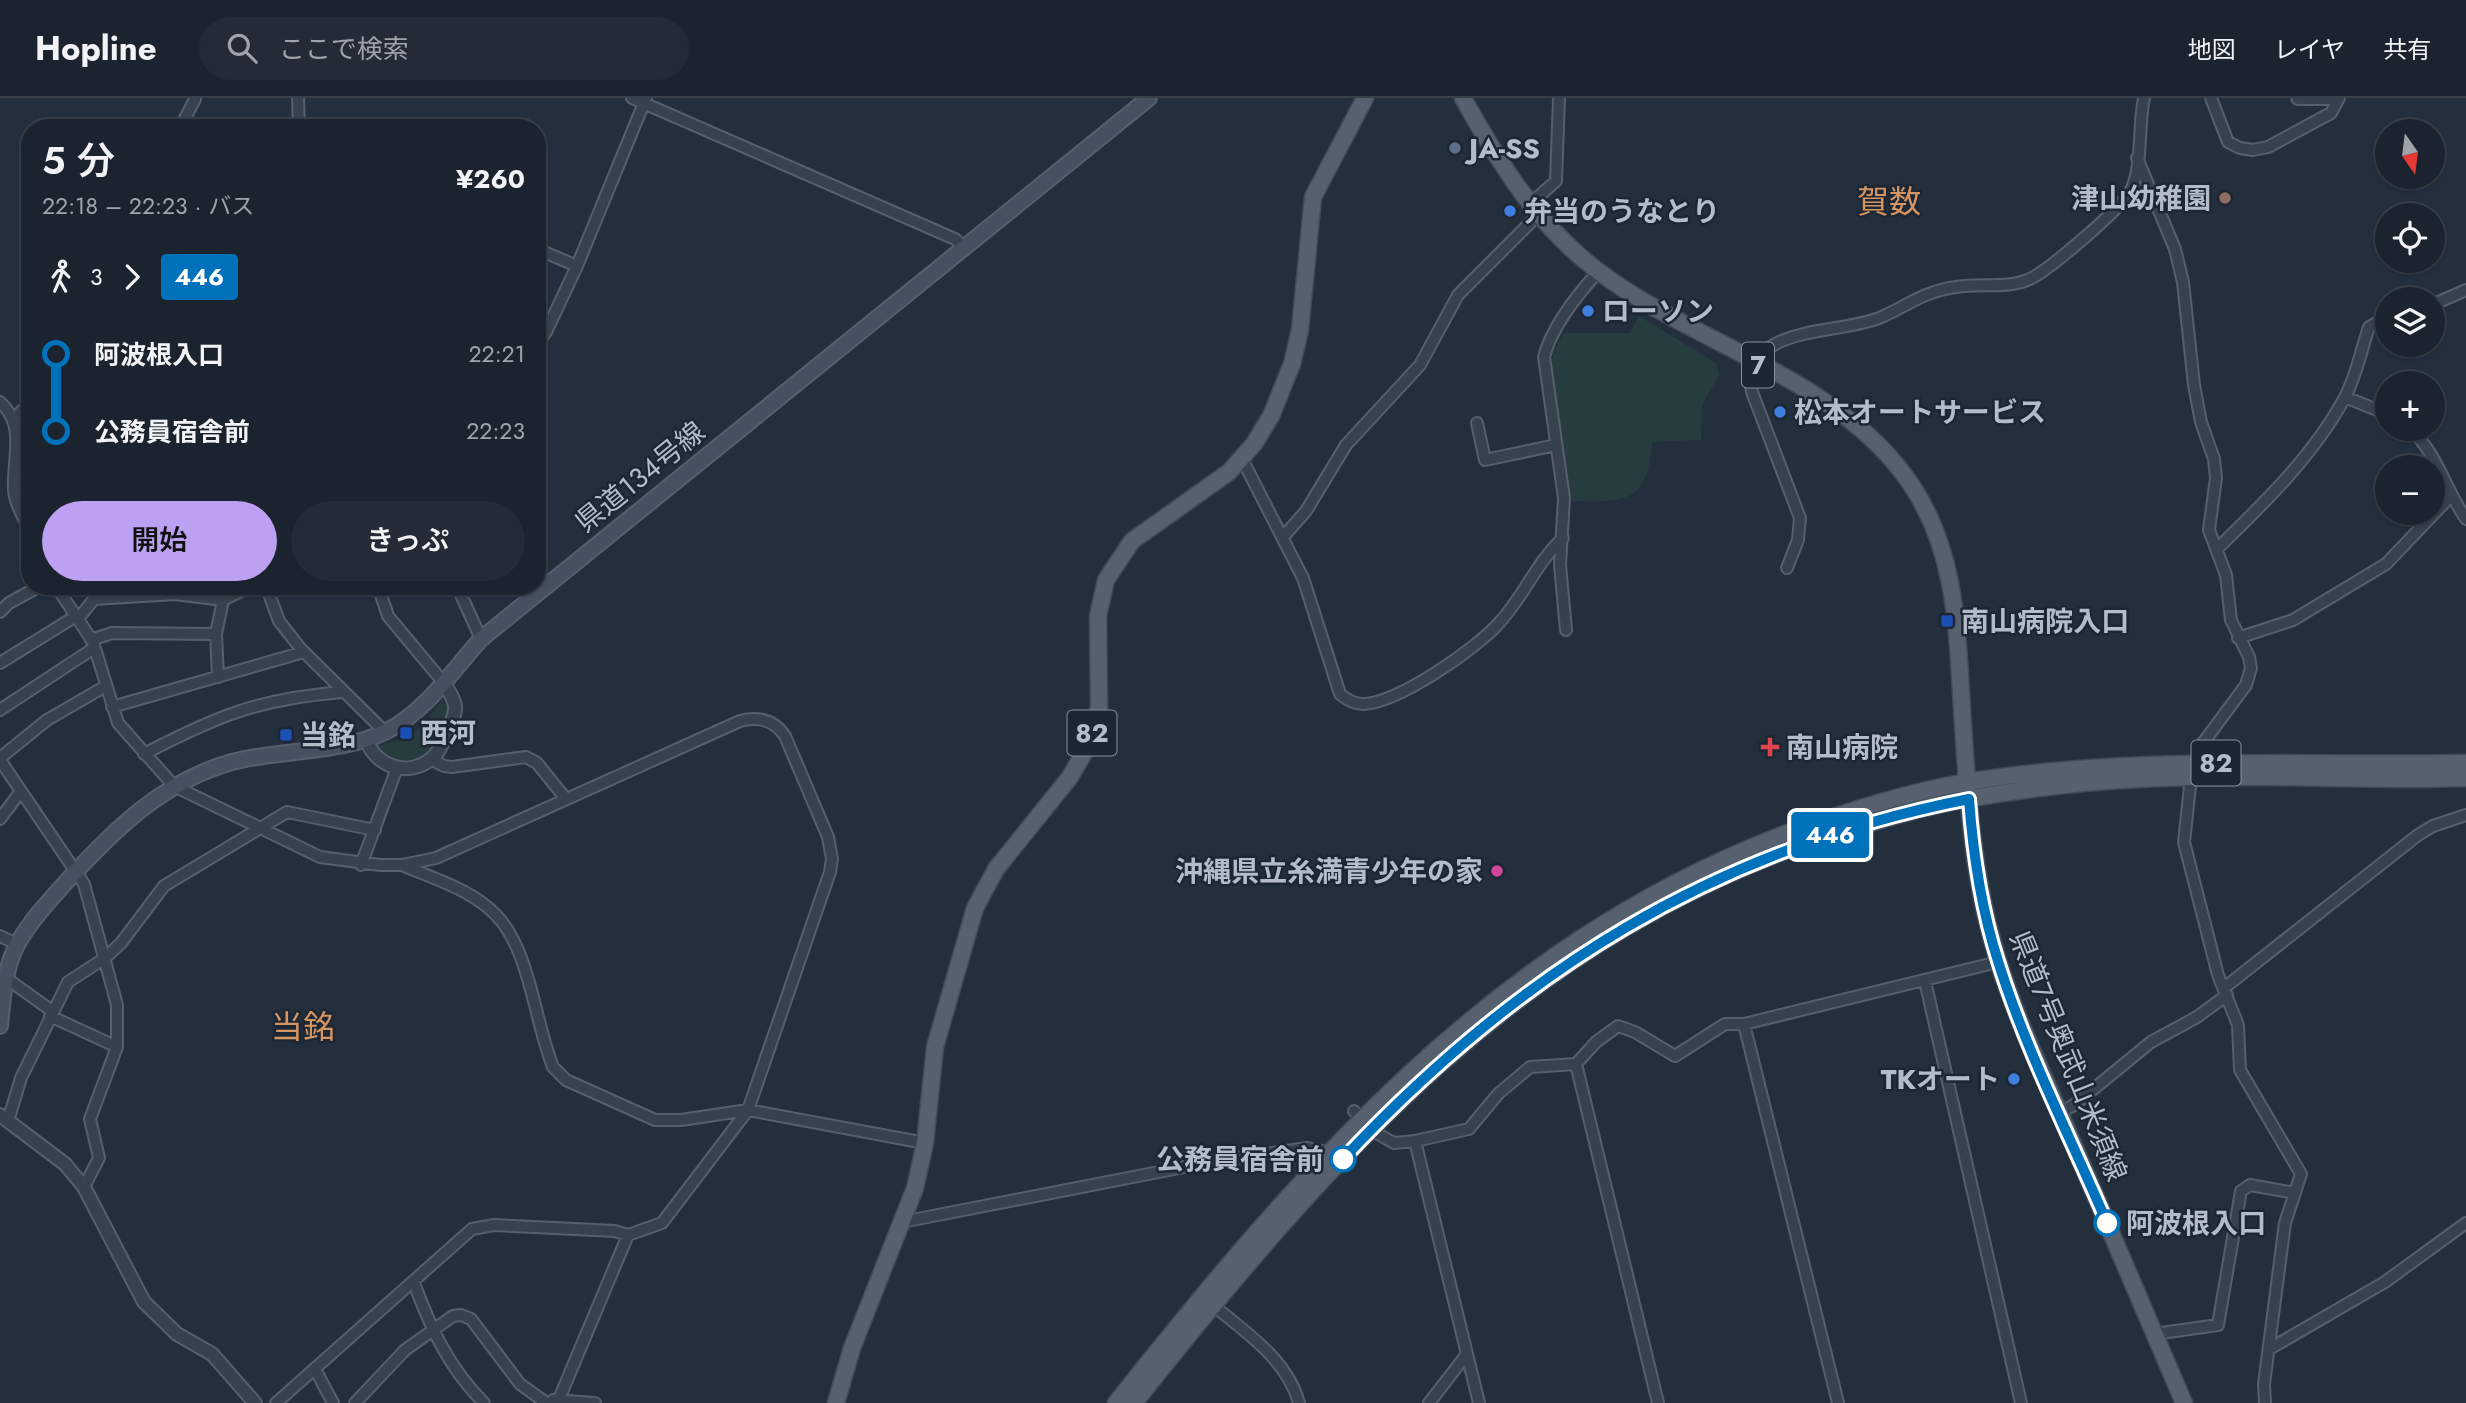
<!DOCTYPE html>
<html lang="ja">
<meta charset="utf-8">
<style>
body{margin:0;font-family:Jost,"Noto Sans JP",sans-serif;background:#242b36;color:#f1f3f6;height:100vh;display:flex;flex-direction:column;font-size:26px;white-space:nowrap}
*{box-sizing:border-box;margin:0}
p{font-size:23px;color:#a0a4aa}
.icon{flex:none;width:38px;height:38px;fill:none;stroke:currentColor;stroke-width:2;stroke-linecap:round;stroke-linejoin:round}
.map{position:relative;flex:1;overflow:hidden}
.drawer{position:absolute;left:21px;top:21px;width:525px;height:476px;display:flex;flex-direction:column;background:#1b232e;border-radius:28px;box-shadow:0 2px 5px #0004,0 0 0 2px #39404a}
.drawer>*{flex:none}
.badge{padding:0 14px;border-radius:5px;font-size:24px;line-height:46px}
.needle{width:46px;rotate:166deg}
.controls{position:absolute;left:2375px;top:21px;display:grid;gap:14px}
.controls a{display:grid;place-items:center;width:70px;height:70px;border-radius:50%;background:#1b232e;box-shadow:0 2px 5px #0004,0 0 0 2px #39404a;font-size:35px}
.map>.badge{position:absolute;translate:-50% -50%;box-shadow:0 0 0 4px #fff}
.legs{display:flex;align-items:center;gap:10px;height:77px;padding:0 21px;font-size:23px}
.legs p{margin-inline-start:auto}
.summary{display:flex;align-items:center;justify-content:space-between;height:119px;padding:0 21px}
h1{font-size:38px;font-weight:600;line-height:52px}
.action{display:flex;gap:14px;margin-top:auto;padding:14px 21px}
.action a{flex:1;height:80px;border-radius:42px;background:#bca0f2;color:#111;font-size:28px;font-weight:600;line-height:80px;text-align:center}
.action a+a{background:#242b36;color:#f1f3f6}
ul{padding:0 21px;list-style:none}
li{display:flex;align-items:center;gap:24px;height:77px;font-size:26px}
li i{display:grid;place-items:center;width:10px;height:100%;margin:0 9px;background:currentColor}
li i::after{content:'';width:18px;height:18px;margin:-9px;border:5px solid;border-radius:50%;background:#1b232e}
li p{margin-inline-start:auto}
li:first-child i{background:linear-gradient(#0000 50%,currentColor 0)}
li:last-child i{background:linear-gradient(currentColor 50%,#0000 0)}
header{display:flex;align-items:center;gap:42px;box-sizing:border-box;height:98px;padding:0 35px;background:#1b232e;border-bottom:2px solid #39404a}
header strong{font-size:33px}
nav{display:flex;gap:38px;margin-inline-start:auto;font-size:24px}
.search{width:490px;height:63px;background:#242b36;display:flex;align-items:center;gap:18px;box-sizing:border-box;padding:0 24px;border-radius:38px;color:#a0a4aa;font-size:26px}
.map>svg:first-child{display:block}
</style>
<header>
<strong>Hopline</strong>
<div class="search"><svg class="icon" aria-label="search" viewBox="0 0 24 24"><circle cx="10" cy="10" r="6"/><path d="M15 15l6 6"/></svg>ここで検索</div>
<nav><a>地図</a><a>レイヤ</a><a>共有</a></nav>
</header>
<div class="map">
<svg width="2466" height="1305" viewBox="0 0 2466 1305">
<rect width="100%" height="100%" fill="#242f3e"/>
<path fill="#263c3f" d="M1639,218L1716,265L1719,277L1702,307L1701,342L1652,344C1649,404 1625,405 1572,403L1550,263L1563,235H1630Z
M442,601L450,610C437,644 425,675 382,657L377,648C411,640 424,631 442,601Z"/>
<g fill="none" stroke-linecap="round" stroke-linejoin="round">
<g stroke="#565f6c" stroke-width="14">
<path id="minor" d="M298,0L299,30
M632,0L955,141L965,150
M2211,0L2228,44L2240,50L2253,52L2268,49L2331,15L2339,0
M180,30L195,1
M2137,60L2175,151L2183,184L2194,287L2201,324L2214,361L2216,380L2209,432L2226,477L2231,522L2249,559L2251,570L2246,587L2203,645L2196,665
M1530,106L1556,83L1559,0
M537,151L577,168
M2432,207L2466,192
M537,245L546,234L577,168L646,0
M2345,299L2387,316
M0,304C27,328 12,361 14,392C15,406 24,420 30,433
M14,321L30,304
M1477,325L1485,362L1556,347
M2410,331C2436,353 2446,393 2466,421
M1242,361L1303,480L1340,596C1347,602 1354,606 1363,606C1398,605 1476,551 1499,525C1524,498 1536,465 1563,440
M1283,439L1306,413L1346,347L1420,267L1458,197L1538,117
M2218,450C2264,405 2313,358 2344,301C2356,280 2361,252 2369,229L2387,219
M1787,470L1798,442L1800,420L1752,294C1742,226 1838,237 1879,220C1908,208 1921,194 1956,189C1981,185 2007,191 2030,181C2049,172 2119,112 2130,94C2143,71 2138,27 2144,0
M56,488L93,544L118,625L174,688L320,759L380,767H402L436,760L740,623C759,618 774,622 785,638L828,739L832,761L830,774L748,1012L662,1125L628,1137L615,1133L494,1127L472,1131L276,1305
M266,488L279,523L301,551L385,634
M378,488L388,518L443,584
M457,488L481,541
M94,501L175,496L223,502L251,488
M0,514L9,505L40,488
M78,521L94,501L97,488
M1566,532L1560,467L1564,400L1544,259C1552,228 1577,197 1598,174
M2238,540L2293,522L2386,466L2450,399
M91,542L112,535L216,536
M0,565L76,518
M218,579L216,536L223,502
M112,609L304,554
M0,612L94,550
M144,656C217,618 258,601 342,594
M0,660L47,622L104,589
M431,661L444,668L452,669L526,659L537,665L566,701
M0,662L84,786L117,907V949L90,1021L99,1060L84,1089
M2191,679L2184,744L2218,877L2238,927L2240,972L2301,1076L2285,1125L2264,1286L2265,1305
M0,721L21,693
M361,767L397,670
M402,767C434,781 473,792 497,818C530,853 535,925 553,969L566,982L655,1022H681L748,1012L925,1045
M0,838L17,846
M6,880L52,913
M1925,883L2021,1305
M2224,890L2418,737L2433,728L2466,717
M50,918L117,949
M1744,926L1838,1305
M1576,966L1658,1305
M1354,1013L1378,1036L1394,1045L1415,1043L1469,1031L1498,996L1530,969L1576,966L1596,944L1618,928L1635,934L1675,958L1725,926H1744L1998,864
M2059,1015L2074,1007L2151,944L2197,919L2227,897
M8,1023L21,980L68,884L105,860L121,845L164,788L287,714L375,732
M1415,1043L1479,1305
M902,1124L1215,1063L1307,1050L1327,1054
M414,1185C431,1231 449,1270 484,1305
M1213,1207C1246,1235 1287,1261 1299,1305
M2154,1236L2218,1227L2241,1093L2250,1087L2295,1095
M2271,1250L2385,1184L2466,1125
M315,1271L333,1305
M559,1301L628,1137
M553,1302L595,1305
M355,1305L405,1252L453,1218L461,1217L471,1221L520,1286L545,1304
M1429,1305L1467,1256"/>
</g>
<g stroke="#565f6c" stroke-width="16">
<path id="tertiary" d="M2298,0H2337
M366,641C375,668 407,680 431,661C440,654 443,643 448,633C451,625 456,617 455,608C454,599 447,591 443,584
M0,1017L65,1066L84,1089L144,1204L177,1236L212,1256L255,1305"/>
</g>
<g stroke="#565f6c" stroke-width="18">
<path id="secondary" d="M0,928C3,900 4,870 18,845C31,822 49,803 67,783C114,732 163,683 232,664C282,651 340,656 387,633C425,614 453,572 481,541L1149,0"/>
</g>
<g stroke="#414a57" stroke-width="19">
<path id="primary" d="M1463,0C1499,65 1538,128 1598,173C1697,248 1845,282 1914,391C1957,458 1957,534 1962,611C1967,688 1971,764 1991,838C2009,907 2041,971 2069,1036C2108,1126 2146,1216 2184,1305
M836,1305L852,1250L915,1090L925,1045L935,949L975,810L996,771L1070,679L1088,648L1099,610L1098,518L1106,482L1132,443L1229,374L1254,346L1271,318L1292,266L1300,232L1313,99L1365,0
M1116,1305C1301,1072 1492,850 1777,739C1838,716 1902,695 1967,684C2132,657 2300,668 2466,665
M1134,1305C1329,1060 1523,836 1831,737C1876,723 1921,709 1967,701C2041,688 2118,680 2192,679C2284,677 2375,683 2466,680"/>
</g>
<use href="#minor" stroke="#38414e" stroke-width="10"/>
<use href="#tertiary" stroke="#38414e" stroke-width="12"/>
<use href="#secondary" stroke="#465061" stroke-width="14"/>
<use href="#primary" stroke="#56606e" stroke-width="16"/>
</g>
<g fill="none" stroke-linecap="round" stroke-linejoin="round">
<g stroke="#fff" stroke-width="16">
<path id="line-1" d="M1343,1061C1519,873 1714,751 1969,701C1973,756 1981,810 1998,863C2026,953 2070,1038 2107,1125"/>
</g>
<use href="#line-1" stroke="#0072bc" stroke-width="10"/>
</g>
<circle fill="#5c6f8a" stroke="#1d2633" stroke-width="2.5" cx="1455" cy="50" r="7"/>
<circle fill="#8d6e63" stroke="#1d2633" stroke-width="2.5" cx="2225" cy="100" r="7"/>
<g fill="#3f7fe0" stroke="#1d2633" stroke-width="2.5">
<circle cx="1510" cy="113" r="7"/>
<circle cx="1588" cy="213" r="7"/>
<circle cx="1780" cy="314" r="7"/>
<circle cx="2014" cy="981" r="7"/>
</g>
<g fill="#1a4fb4" stroke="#1d2633" stroke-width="2.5">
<rect x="1940" y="516" width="14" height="14" rx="3.5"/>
<rect x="399" y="628" width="14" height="14" rx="3.5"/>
<rect x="279" y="630" width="14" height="14" rx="3.5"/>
</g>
<path fill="#e0444e" stroke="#1d2633" stroke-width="2.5" d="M1766.5 638.5h7v7h7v7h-7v7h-7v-7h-7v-7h7z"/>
<circle fill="#d1479c" stroke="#1d2633" stroke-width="2.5" cx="1497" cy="773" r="7"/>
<g fill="#fff" stroke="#0072bc" stroke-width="3.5">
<circle cx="1343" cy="1061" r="12"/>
<circle cx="2107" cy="1125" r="12"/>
</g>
<g text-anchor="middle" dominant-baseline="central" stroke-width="5" stroke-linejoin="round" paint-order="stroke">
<g fill="#1d2633" stroke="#878f9c" stroke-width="2">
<rect x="1742" y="244.5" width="32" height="45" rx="5"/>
<rect x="1067.5" y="612.5" width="49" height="45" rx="5"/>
<rect x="2191.5" y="642.5" width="49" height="45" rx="5"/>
</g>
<g font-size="26" font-weight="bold" fill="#b4bcc9">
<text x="1758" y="267">7</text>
<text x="1092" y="635">82</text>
<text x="2216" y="665">82</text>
</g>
<g font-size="28" font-weight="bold" fill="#b4bcc9" stroke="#1d2633" text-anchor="start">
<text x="1469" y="50">JA-SS</text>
<text x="2211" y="100" text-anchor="end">津山幼稚園</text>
<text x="1524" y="113">弁当のうなとり</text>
<text x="1602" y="213">ローソン</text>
<text x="1794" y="314">松本オートサービス</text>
<text x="1961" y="523">南山病院入口</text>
<text x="420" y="635">西河</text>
<text x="300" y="637">当銘</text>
<text x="1786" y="649">南山病院</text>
<text x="1483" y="773" text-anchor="end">沖縄県立糸満青少年の家</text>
<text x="2000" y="981" text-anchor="end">TKオート</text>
</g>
<g font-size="28" fill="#b4bcc9" stroke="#1d2633">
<text transform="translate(640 379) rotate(-39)">県道134号線</text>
<text transform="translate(2068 958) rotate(68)">県道7号奥武山米須線</text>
</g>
<g font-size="28" font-weight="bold" fill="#b4bcc9" stroke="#1d2633" text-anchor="end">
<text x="1324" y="1061">公務員宿舎前</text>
<text x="2126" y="1125" text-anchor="start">阿波根入口</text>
</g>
<g font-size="32" fill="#d59563" stroke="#1d2633">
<text x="1889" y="104">賀数</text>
<text x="303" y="929">当銘</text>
</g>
</g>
</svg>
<div class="controls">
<a><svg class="needle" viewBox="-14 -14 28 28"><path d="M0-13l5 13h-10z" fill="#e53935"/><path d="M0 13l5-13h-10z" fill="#a0a4aa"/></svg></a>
<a><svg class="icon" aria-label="locate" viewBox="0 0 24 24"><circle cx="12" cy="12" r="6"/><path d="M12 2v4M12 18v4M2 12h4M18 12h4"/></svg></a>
<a><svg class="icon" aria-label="layers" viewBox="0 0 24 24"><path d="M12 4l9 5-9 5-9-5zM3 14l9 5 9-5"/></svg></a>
<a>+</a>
<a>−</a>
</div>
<b class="badge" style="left:1830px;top:737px;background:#0072bc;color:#fff">446</b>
<section class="drawer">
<div class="summary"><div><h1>5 分</h1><p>22:18 – 22:23 · バス</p></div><b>¥260</b></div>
<div class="legs"><svg class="icon" aria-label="walk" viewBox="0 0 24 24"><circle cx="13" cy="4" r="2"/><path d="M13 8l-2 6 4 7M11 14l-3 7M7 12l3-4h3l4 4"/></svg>3<svg class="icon" aria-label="forward" viewBox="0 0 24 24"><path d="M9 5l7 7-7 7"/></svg><b class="badge" style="background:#0072bc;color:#fff">446</b></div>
<ul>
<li><i style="color:#0072bc"></i><b>阿波根入口</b><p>22:21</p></li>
<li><i style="color:#0072bc"></i><b>公務員宿舎前</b><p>22:23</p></li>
</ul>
<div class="action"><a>開始</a><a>きっぷ</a></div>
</section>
</div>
